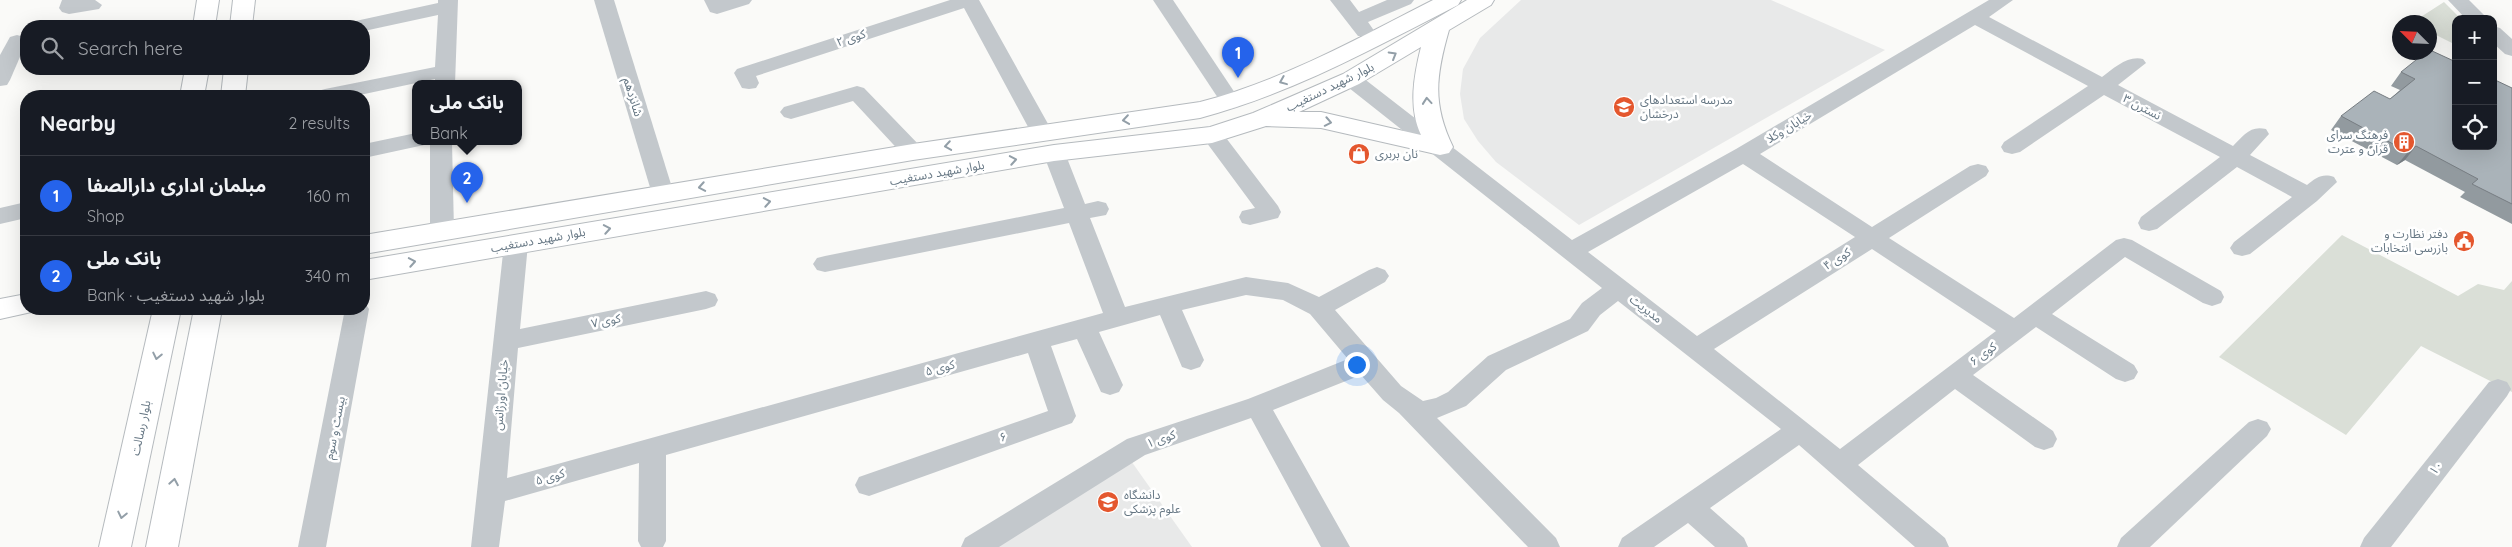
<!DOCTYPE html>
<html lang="en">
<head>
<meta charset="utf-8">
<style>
  :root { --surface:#171b24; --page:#242831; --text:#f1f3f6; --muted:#9ea1a6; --line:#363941; --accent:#2563eb }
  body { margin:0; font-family:Quicksand,"Noto Sans Arabic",sans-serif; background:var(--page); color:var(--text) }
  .controls { position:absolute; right:15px; top:15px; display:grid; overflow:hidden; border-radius:10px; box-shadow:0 5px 20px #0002 }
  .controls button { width:45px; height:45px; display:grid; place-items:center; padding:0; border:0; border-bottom:1px solid var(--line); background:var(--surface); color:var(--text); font:25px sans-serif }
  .compass { position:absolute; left:2392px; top:15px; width:45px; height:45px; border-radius:50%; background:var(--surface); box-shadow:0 5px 20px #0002; rotate:294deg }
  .you { position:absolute; left:1356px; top:364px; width:18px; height:18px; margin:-12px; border:4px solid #fff; border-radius:50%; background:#1a73e8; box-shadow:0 0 0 8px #1a73e833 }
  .badge { display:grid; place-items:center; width:32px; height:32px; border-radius:50%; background:var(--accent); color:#fff; font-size:16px; font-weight:700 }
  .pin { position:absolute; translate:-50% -41px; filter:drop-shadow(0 1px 2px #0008) }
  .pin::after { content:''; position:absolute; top:26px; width:18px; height:15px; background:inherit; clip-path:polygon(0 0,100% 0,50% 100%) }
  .popup { position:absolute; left:412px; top:80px; width:110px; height:65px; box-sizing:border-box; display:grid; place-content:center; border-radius:10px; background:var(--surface); filter:drop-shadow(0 1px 4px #0005); font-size:16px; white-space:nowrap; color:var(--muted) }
  .popup b { font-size:19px; color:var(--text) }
  .popup::after { content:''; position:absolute; left:50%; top:100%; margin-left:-10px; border:10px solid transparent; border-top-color:var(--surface) }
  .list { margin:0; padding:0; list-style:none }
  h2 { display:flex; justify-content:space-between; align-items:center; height:65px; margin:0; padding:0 20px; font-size:21px }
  h2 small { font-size:16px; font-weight:400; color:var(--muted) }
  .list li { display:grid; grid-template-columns:32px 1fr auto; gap:15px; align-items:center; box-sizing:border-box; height:80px; padding:0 20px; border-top:1px solid var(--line) }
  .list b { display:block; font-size:19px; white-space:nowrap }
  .list p { margin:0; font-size:16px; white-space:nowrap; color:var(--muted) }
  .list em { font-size:16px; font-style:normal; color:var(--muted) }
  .icon { flex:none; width:28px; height:28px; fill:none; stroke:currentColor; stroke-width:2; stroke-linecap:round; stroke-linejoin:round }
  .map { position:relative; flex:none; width:2512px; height:547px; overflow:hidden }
  .search { position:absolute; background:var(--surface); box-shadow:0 5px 20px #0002; left:20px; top:20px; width:350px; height:55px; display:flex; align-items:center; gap:12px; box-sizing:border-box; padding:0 18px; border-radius:20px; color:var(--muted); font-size:19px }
  .panel { position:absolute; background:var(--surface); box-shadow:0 5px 20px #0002; left:20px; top:90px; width:350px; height:225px; border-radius:20px }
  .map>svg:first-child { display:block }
  .built { fill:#e8e9e9 }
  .green { fill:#dadfd7 }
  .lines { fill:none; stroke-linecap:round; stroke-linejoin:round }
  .major-casing { stroke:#b5babe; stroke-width:2 }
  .minor { fill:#c3c8cc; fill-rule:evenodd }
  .major { fill:#fff; fill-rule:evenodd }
  .wall { fill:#929a9f }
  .shaded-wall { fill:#777d82 }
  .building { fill:#aab3b9; stroke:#777d82 }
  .oneway { stroke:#939fa8 }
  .labels { text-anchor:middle; stroke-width:5; stroke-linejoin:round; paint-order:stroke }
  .street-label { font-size:12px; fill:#657683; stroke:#fff }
  .poi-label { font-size:12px; fill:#657683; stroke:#fff; text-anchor:start }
</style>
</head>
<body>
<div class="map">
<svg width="2512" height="547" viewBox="0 0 2512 547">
  <rect width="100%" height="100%" fill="#fafaf8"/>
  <g class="built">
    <polygon points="1521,0 1771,0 1885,50 1579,225 1496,162 1478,141 1464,119 1460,94 1463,69 1480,38"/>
    <polygon points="1129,458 1192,547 983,547"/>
  </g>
  <g class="green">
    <polygon points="2444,2 2461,19 2456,19 2456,45 2430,32 2430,22 2413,22"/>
    <polygon points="2342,235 2458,296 2478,284 2504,290 2512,281 2512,392 2421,346 2346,435 2219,357"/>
  </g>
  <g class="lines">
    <g class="major-casing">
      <g id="major">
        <polygon points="197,0 219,0 215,26 193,26"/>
        <polygon points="233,0 255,0 252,26 230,26"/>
        <path d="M1433,0H1461L1458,5C1374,48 1291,94 1200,118L913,160L364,254V235L913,144L1200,102C1282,81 1358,38 1433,0Z"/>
        <path d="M1467,0H1494L1491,5L1449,30C1436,75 1432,104 1453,147L1449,153L1440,155L1321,128L1266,126L1212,143L1054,161L364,280V260L1054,145L1210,127L1253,113L1343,74ZM1421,47C1414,75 1408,108 1421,135L1321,112H1299L1359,84Z"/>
        <polygon points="185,69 209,69 204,96 180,96"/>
        <polygon points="224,69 248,69 245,96 221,96"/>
        <polygon points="26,294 26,309 37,309 36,311 0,319 0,299"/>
        <polygon points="153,309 181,309 131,547 99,547"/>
        <polygon points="194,309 222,309 178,547 146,547"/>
      </g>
    </g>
    <g class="minor">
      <polygon points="62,0 95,0 102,5 99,9 69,14 62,12 59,8"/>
      <polygon points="438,0 458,0 455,84 435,84 435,79 355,96 315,96 318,91 325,89 435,67 438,15 364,31 364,26 348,26 351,22 438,3"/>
      <polygon points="594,0 614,0 674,194 671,199 663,202 655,199 652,194"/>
      <polygon points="704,0 752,0 749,4 717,14 710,12"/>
      <polygon points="950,0 979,0 1052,131 1049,136 1041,138 1033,136 964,8 756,76 759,83 756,88 749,89 742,88 734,73 737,69"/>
      <polygon points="1153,0 1173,0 1241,102 1238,107 1231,109 1224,107"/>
      <polygon points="1330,0 1350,0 1359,12 1387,0 1414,0 1411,4 1368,22 1375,32 1372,36 1358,36"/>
      <path d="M1989,0H2013L1989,17L2102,77C2114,68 2128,55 2143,59L2146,63L2118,85L2233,146C2243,136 2250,125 2266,129L2269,134L2250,155L2307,185C2316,178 2322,173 2334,177L2337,182L2317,201L2250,254L2242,256L2234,254L2230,248L2234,242L2292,197L2237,167L2157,229L2149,231L2141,229L2138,223L2141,217L2220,157L2104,95L2020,152L2012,154L2004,152L2001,147L2004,142L2088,86L1975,25L1760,154L1872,227L1970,166L1978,164L1986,166L1989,171L1986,176L1889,238L2014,318L2116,240L2124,238L2132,240L2221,291L2224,297L2221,303L2212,306L2203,303L2125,257L2052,314L2134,365L2138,372L2134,379L2125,382L2116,379L2036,327L1973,375L2053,431L2057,439L2053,447L2044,450L2035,447L1955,389L1858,465L1945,538L1949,547H1915L1799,445L1710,508L1744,538L1748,547H1715L1688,523L1654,547H1618L1622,538L1781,429L1618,301L1600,315L1588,331L1506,370L1466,406L1437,418L1556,538L1560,547H1528L1399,413L1383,400L1361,375L1273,410L1350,547H1321L1251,418L1145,455L999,547H961L965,538L1127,439L1248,399L1348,359L1310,314L1283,300L1246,295L1182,310L1204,360L1200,367L1191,370L1182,367L1160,315L1099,332L1123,385L1119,392L1110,395L1101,392L1077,339L1051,346L1076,416L1072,423L869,496L859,493L855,485L859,477L1048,411L1028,353L666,455V541L663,547H641L638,541L639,463L505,501L499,547H471L504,244L508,238L516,236L524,238L528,244L520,329L706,291L715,294L718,300L715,306L706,309L518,348L507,478L1103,313L1069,223L825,272L817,270L813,264L817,258L825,256L1064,208L1043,153L1046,148L1054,146L1062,148L1065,153L1085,204L1098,201L1106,203L1109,209L1106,215L1090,218L1125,307L1246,277L1288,283L1319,297L1369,270L1377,267L1385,270L1389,276L1385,282L1335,310L1401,386L1423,401L1436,398L1448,392L1488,356L1570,319L1582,303L1602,288L1344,84L1341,79L1344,74L1351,73L1358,74L1572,240L1736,149ZM1743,164L1855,237L1697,336L1588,252ZM1872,249L1996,331L1840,449L1714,349Z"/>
      <polygon points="2448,0 2469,0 2488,19 2466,19"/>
      <polygon points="2493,26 2500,28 2512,39 2512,56 2505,54 2493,43"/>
      <polygon points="17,35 24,37 26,43 10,80 7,85 0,86 0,55 10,37"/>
      <polygon points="857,86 864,88 921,147 924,152 921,157 913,159 905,157 853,101 791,119 784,117 780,112 784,107"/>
      <polygon points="1212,128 1220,130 1278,206 1281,212 1278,218 1250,225 1242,223 1239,217 1242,211 1255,208 1201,135 1204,130"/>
      <polygon points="416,133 416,142 426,142 424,145 364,158 364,144"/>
      <polygon points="430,142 452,142 454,231 450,237 442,239 434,237 430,231"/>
      <polygon points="26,202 26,218 0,224 0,208"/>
      <polygon points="364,302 369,309 326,547 298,547 345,309 364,309"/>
      <polygon points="2498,379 2507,382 2511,389 2507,396 2391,547 2360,547 2364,538 2489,382"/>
      <polygon points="2258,419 2267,422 2271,429 2267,436 2150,547 2117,547 2121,538 2249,422"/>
    </g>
    <use href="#major" class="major"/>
  </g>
  <polygon class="wall" points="2401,72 2512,88 2512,224 2460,197 2465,192 2405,160 2397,165 2331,130 2341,116 2390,99 2400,90 2391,86"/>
  <polygon class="shaded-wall" points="2416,146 2405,160 2397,165 2408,152"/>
  <polygon class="building" points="2430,50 2456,62 2456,146 2493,146 2493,79 2512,88 2512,204 2472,184 2478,179 2416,146 2408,152 2341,116 2374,91 2390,99 2415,79 2401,72 2426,52 2430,52"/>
  <defs><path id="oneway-chevron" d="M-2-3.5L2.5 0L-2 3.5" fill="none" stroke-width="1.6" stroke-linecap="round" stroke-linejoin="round" transform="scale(1.25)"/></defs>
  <g class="oneway">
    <use href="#oneway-chevron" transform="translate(1393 55) rotate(-30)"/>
    <use href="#oneway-chevron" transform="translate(1283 81) rotate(158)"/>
    <use href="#oneway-chevron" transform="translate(1427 101) rotate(-95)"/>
    <use href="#oneway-chevron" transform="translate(1126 120) rotate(172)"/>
    <use href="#oneway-chevron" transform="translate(1328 122) rotate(11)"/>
    <use href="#oneway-chevron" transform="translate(948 146) rotate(171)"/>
    <use href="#oneway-chevron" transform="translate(1013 160) rotate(-10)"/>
    <use href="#oneway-chevron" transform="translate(702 187) rotate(170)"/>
    <use href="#oneway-chevron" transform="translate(767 202) rotate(-10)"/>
    <use href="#oneway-chevron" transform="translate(607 229) rotate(-10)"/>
    <use href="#oneway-chevron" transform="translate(412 262) rotate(-10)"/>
    <use href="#oneway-chevron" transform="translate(157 356) rotate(102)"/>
    <use href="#oneway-chevron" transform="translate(174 482) rotate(-80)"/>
    <use href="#oneway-chevron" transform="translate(122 515) rotate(102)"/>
  </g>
  <defs>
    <g id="school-disc" transform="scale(1.125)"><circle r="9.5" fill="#e4572e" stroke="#fff"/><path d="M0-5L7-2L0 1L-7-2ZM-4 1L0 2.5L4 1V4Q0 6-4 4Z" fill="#fff"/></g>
    <g id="building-disc" transform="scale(1.125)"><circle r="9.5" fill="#e4572e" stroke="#fff"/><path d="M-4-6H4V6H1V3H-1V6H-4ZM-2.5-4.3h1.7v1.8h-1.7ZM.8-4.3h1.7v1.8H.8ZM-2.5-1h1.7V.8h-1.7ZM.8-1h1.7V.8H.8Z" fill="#fff"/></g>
    <g id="shop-disc" transform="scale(1.125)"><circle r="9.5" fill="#e4572e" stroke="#fff"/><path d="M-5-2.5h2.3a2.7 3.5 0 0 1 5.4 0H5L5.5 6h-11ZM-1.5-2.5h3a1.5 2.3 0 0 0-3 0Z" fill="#fff"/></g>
    <g id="civic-disc" transform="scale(1.125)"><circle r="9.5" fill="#e4572e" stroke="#fff"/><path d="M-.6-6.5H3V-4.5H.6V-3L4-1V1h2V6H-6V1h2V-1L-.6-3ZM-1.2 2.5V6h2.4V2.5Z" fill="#fff"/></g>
    <g id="university-disc" transform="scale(1.125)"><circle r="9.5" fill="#e4572e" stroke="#fff"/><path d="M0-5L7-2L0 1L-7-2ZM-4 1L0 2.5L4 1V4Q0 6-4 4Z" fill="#fff"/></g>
  </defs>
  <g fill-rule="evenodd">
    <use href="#school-disc" x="1624" y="107"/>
    <use href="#building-disc" x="2404" y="142"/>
    <use href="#shop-disc" x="1359" y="154"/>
    <use href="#civic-disc" x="2464" y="241"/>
    <use href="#university-disc" x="1108" y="502"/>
  </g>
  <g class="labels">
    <g class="street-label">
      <text transform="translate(851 38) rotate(-18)" y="4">کوی ۲</text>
      <text transform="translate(1330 87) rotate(-26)" y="4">بلوار شهید دستغیب</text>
      <text transform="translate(633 97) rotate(73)" y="4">شانزدهم</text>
      <text transform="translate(2142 107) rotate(28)" y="4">نسترن ۳</text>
      <text transform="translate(1789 127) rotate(-31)" y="4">خیابان وکلا</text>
      <text transform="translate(937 173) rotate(-10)" y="4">بلوار شهید دستغیب</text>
      <text transform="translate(538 240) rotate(-10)" y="4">بلوار شهید دستغیب</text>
      <text transform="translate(1837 259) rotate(-32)" y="4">کوی ۴</text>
      <text transform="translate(1646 309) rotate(38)" y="4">مدیریت</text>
      <text transform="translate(606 321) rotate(-11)" y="4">کوی ۷</text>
      <text transform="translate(1983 354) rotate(-37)" y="4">کوی ۶</text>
      <text transform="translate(940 368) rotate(-15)" y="4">کوی ۵</text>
      <text transform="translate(501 395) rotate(-85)" y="4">خیابان اورژانس</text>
      <text transform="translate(141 428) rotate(-78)" y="4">بلوار رسالت</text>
      <text transform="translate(335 428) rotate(-79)" y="4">بیست و سوم</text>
      <text transform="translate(1003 437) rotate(-20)" y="4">۶</text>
      <text transform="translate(1161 439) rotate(-19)" y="4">کوی ۱</text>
      <text transform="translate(2436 468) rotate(-52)" y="4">۱۰</text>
      <text transform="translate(550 477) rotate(-16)" y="4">کوی ۵</text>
    </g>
    <g class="poi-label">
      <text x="1640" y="104">مدرسه استعدادهای<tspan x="1640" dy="14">درخشان</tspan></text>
      <text x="2388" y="139" text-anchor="end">فرهنگ سرای<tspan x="2388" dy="14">قرآن و عترت</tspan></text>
      <text x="1375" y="158">نان بربری</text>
      <text x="2448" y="238" text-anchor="end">دفتر نظارت و<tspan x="2448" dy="14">بازرسی انتخابات</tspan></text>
      <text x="1124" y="499">دانشگاه<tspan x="1124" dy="14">علوم پزشکی</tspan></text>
    </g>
  </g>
</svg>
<div class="controls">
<button>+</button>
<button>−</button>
<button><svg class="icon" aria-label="locate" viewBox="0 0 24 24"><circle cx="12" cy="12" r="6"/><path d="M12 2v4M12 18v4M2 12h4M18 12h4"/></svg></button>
</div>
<svg class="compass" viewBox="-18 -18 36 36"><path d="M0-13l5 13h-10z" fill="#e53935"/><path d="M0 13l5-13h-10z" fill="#9ea1a6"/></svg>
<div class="you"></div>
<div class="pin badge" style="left:1238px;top:78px">1</div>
<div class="pin badge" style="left:467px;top:203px">2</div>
<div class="popup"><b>بانک ملی</b>Bank</div>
<div class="search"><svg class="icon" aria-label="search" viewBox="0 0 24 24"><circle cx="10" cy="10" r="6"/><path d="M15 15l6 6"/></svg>Search here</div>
<section class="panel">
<h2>Nearby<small>2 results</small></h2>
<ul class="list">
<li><span class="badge">1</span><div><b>مبلمان اداری دارالصفا</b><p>Shop</p></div><em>160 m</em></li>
<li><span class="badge">2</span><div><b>بانک ملی</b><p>Bank · بلوار شهید دستغیب</p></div><em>340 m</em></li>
</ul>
</section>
</div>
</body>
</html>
